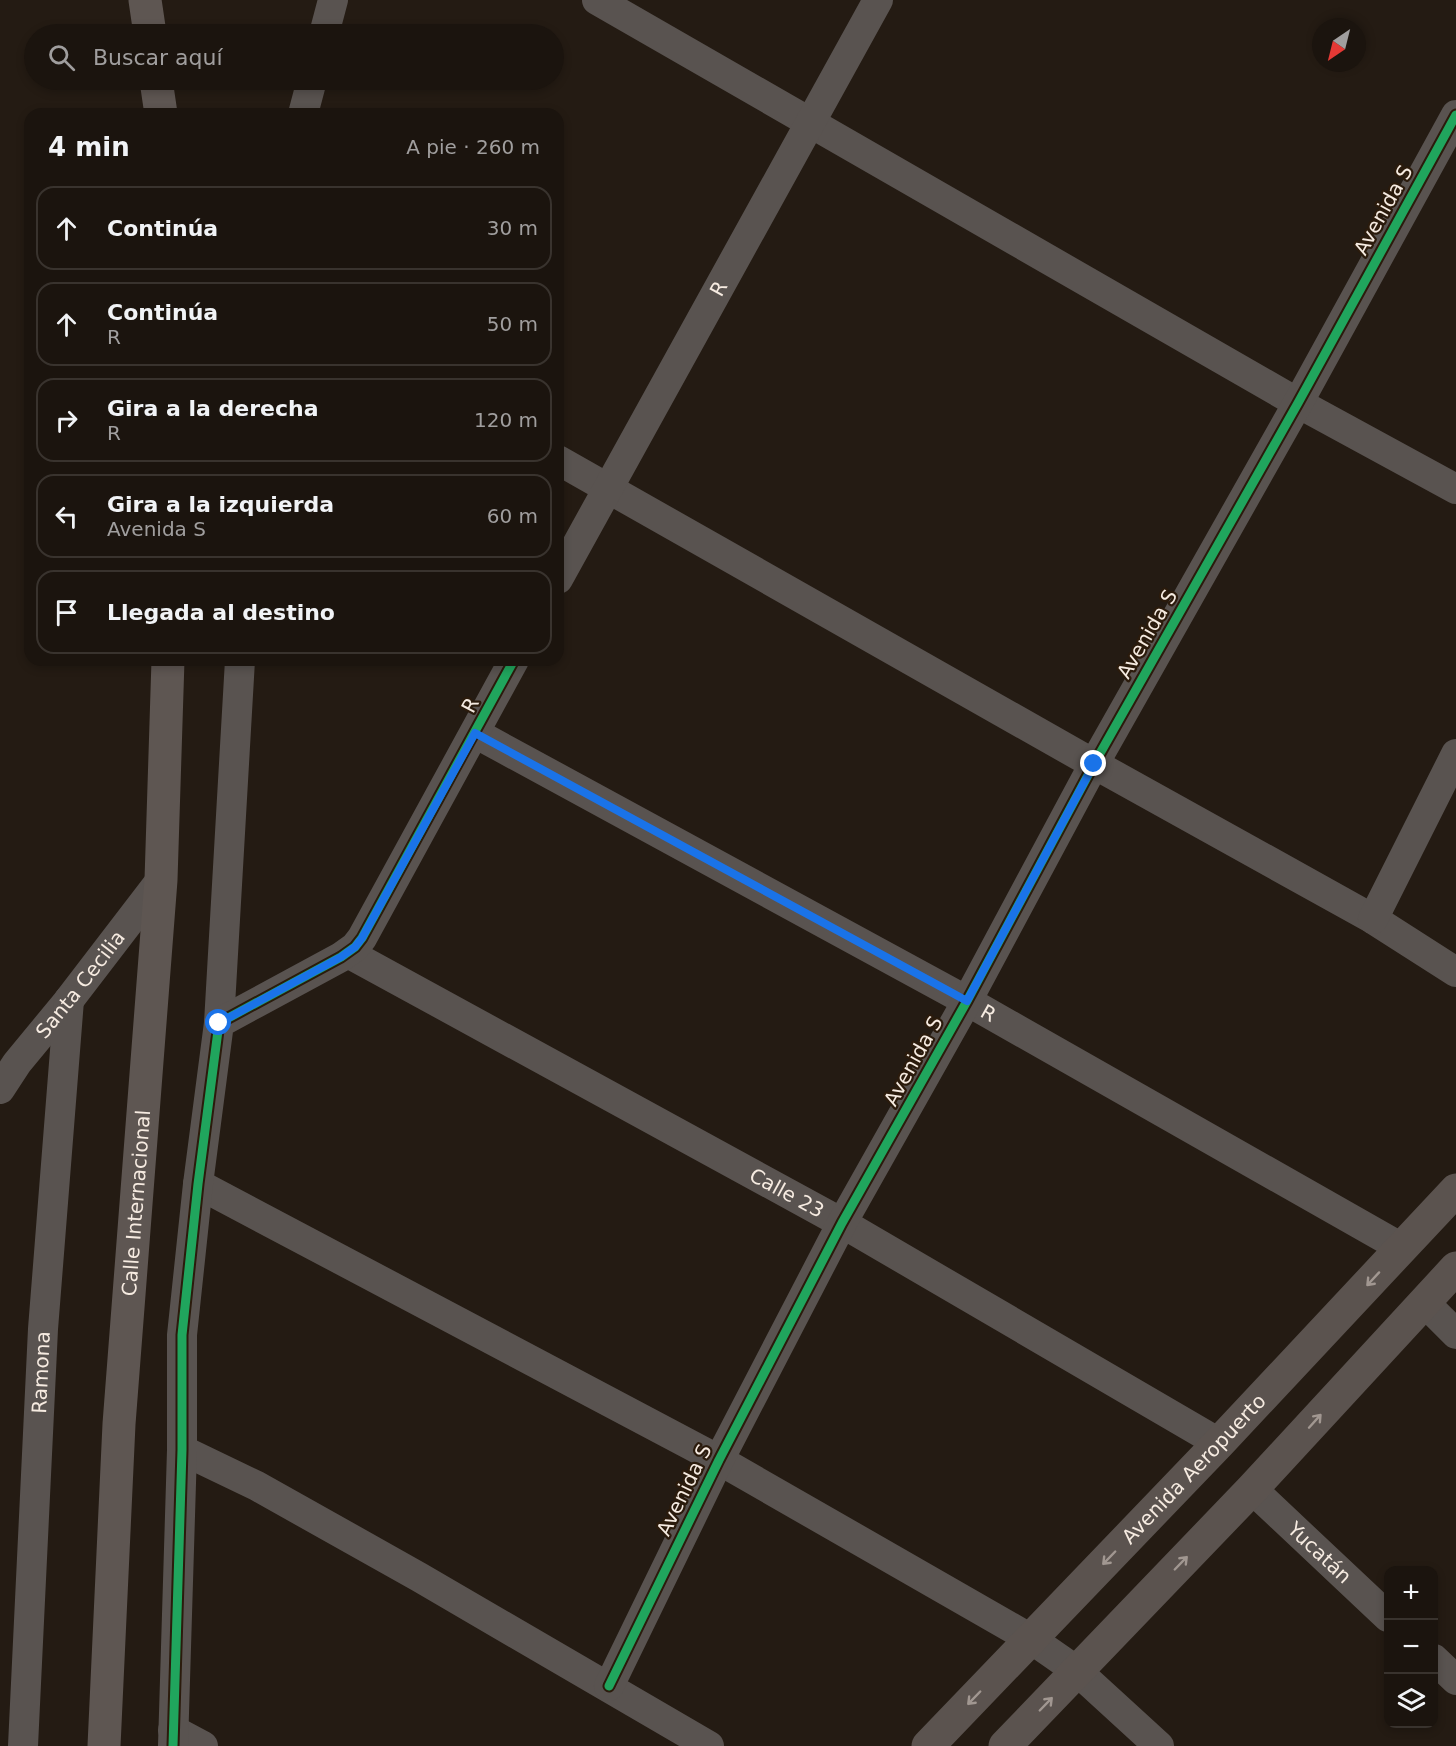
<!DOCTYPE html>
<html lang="es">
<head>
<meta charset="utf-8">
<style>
  :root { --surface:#1b140e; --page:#241d17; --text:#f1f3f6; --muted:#a09e9e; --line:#39332e }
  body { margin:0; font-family:"DejaVu Sans",sans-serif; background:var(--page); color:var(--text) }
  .controls { position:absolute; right:18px; bottom:18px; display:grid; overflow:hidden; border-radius:12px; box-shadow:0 3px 9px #0003 }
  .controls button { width:54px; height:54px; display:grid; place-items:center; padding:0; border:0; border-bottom:2px solid var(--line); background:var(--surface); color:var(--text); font:30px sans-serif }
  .compass { position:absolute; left:1312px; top:18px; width:54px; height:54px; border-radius:50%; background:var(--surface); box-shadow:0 3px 9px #0003; rotate:215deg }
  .stop { position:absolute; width:18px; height:18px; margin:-14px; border:4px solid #1a73e8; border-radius:50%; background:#fff }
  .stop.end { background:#1a73e8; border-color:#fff; box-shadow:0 2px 6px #0008 }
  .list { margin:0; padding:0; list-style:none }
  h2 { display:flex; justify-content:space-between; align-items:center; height:78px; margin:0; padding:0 24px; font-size:26px }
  h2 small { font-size:20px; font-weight:400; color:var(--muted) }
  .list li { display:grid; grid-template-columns:39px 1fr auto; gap:18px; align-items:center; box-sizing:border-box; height:84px; margin:0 12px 12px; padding:0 12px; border:2px solid var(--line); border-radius:18px }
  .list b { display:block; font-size:22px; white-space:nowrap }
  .list p { margin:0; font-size:20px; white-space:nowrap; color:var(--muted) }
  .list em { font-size:20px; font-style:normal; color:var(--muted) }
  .icon { flex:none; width:33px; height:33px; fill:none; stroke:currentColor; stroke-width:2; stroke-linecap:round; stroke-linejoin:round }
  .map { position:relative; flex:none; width:1456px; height:1746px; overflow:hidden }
  .search { position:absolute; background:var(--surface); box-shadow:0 3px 9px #0003; left:24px; top:24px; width:540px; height:66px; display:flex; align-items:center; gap:15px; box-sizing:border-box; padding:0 21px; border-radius:33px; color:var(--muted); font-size:22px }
  .panel { position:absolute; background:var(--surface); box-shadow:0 3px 9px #0003; left:24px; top:108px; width:540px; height:558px; border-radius:18px }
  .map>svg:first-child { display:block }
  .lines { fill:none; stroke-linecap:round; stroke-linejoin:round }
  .minor { stroke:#595350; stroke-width:30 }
  .primary { stroke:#5b534f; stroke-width:33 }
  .trunk { stroke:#5e5652; stroke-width:33 }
  .cycleway-casing { stroke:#2b1b0c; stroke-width:13 }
  .cycleway { stroke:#20a55d; stroke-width:9 }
  .oneway { stroke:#a19791 }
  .route { stroke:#1a73e8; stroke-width:8 }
  .labels { text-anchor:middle; stroke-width:4.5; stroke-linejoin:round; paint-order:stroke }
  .street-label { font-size:20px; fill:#f6ebe1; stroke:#2b1b0c }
</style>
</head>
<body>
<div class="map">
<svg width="1456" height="1746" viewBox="0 0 1456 1746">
  <rect width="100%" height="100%" fill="#241b13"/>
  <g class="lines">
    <g class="minor">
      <polyline points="597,0 1298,403 1456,489"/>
      <polyline points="324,34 333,0"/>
      <polyline points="303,114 312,80"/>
      <polyline points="558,460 1094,764 1373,919 1456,972"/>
      <path id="s1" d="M558,579L878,0"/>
      <path id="s2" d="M475,733L967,1001L1402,1248"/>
      <polyline points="1373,919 1456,754"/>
      <path id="s3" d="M348,953L842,1223L1219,1443"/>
      <polyline points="219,1023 240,660"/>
      <path id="s4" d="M0,1089L17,1063L69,1000L161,880"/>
      <polyline points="198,1184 719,1460 1031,1639 1077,1671 1159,1746"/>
      <polyline points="1424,1302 1456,1334"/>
      <polyline points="182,1450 257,1486 419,1577 709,1746"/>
      <path id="s5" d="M1252,1489L1388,1617"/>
      <polyline points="1434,1659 1456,1680"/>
      <polyline points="609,1686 719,1460 842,1223 967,1001 1094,764 1298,403 1456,115"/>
      <polyline points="173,1730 203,1746"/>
      <path id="s6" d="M23,1746L43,1329L69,1000"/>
      <polyline points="173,1746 182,1450 182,1335 198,1184 219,1023 341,957 355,947 362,938 514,660"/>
    </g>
    <g class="primary">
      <path id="s7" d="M928,1746L1219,1443L1456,1190"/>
      <polyline points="1005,1746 1252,1489 1456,1268"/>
    </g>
    <g class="trunk">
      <polyline points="145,0 150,34"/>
      <polyline points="156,80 161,114"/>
      <path id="s8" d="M104,1746L119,1424L161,880L168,660"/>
    </g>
    <g class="cycleway-casing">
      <g id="cycleway">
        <polyline points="609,1686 719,1460 842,1223 967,1001 1094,764 1298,403 1456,115"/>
        <polyline points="173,1746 182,1450 182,1335 198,1184 219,1023 341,957 355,947 362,938 514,660"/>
      </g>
    </g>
    <use href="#cycleway" class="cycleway"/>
  </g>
  <defs><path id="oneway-shaft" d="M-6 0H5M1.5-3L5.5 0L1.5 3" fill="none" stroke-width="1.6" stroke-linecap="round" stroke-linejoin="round" transform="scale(1.5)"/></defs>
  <g class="oneway">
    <use href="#oneway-shaft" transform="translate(1373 1279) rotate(133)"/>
    <use href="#oneway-shaft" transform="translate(1315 1421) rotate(-48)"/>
    <use href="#oneway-shaft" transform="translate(1109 1558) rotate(134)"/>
    <use href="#oneway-shaft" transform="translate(1181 1563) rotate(-46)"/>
    <use href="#oneway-shaft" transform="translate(974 1698) rotate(134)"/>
    <use href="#oneway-shaft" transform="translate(1046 1704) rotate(-46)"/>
  </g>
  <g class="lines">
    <polyline class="route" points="219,1023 341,957 355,947 362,938 475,733 967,1001 1094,764"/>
  </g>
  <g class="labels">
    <g class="street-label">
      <text transform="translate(1383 210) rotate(-61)" y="7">Avenida S</text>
      <text dy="7" stroke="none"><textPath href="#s1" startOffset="332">R</textPath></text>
      <text transform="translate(1147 634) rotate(-60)" y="7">Avenida S</text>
      <text transform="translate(470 705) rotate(-62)" y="7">R</text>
      <text dy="7" stroke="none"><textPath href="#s4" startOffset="132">Santa Cecilia</textPath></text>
      <text dy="7" stroke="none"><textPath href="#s2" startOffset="585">R</textPath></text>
      <text transform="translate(913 1061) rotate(-61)" y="7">Avenida S</text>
      <text dy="7" stroke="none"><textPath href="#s3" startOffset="500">Calle 23</textPath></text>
      <text dy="7" stroke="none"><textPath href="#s8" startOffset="544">Calle Internacional</textPath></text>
      <text dy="7" stroke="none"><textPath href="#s6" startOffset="374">Ramona</textPath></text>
      <text dy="7" stroke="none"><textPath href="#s7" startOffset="384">Avenida Aeropuerto</textPath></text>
      <text transform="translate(684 1490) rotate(-64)" y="7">Avenida S</text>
      <text dy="7" stroke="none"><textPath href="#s5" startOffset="93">Yucatán</textPath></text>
    </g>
  </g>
</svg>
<div class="controls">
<button>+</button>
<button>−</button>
<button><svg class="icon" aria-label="layers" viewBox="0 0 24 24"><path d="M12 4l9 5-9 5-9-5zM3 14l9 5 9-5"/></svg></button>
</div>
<svg class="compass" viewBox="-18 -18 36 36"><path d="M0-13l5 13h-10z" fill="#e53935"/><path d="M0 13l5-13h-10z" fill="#a09e9e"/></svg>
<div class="stop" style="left:219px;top:1023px"></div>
<div class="stop end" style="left:1094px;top:764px"></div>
<div class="search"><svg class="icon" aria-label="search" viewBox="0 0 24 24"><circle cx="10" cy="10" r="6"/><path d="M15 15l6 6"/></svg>Buscar aquí</div>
<section class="panel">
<h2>4 min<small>A pie · 260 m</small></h2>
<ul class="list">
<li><svg class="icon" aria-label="ahead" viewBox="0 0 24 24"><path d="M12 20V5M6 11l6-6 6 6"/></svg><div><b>Continúa</b></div><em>30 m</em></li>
<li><svg class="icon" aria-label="ahead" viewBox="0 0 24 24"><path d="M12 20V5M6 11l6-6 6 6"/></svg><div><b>Continúa</b><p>R</p></div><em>50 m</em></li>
<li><svg class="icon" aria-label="right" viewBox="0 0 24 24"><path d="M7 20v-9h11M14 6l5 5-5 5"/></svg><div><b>Gira a la derecha</b><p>R</p></div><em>120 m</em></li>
<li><svg class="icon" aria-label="left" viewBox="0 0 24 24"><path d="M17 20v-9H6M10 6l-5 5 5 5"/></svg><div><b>Gira a la izquierda</b><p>Avenida S</p></div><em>60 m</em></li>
<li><svg class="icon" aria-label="arrive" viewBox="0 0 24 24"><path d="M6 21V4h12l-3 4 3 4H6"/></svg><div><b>Llegada al destino</b></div></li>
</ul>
</section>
</div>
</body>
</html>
